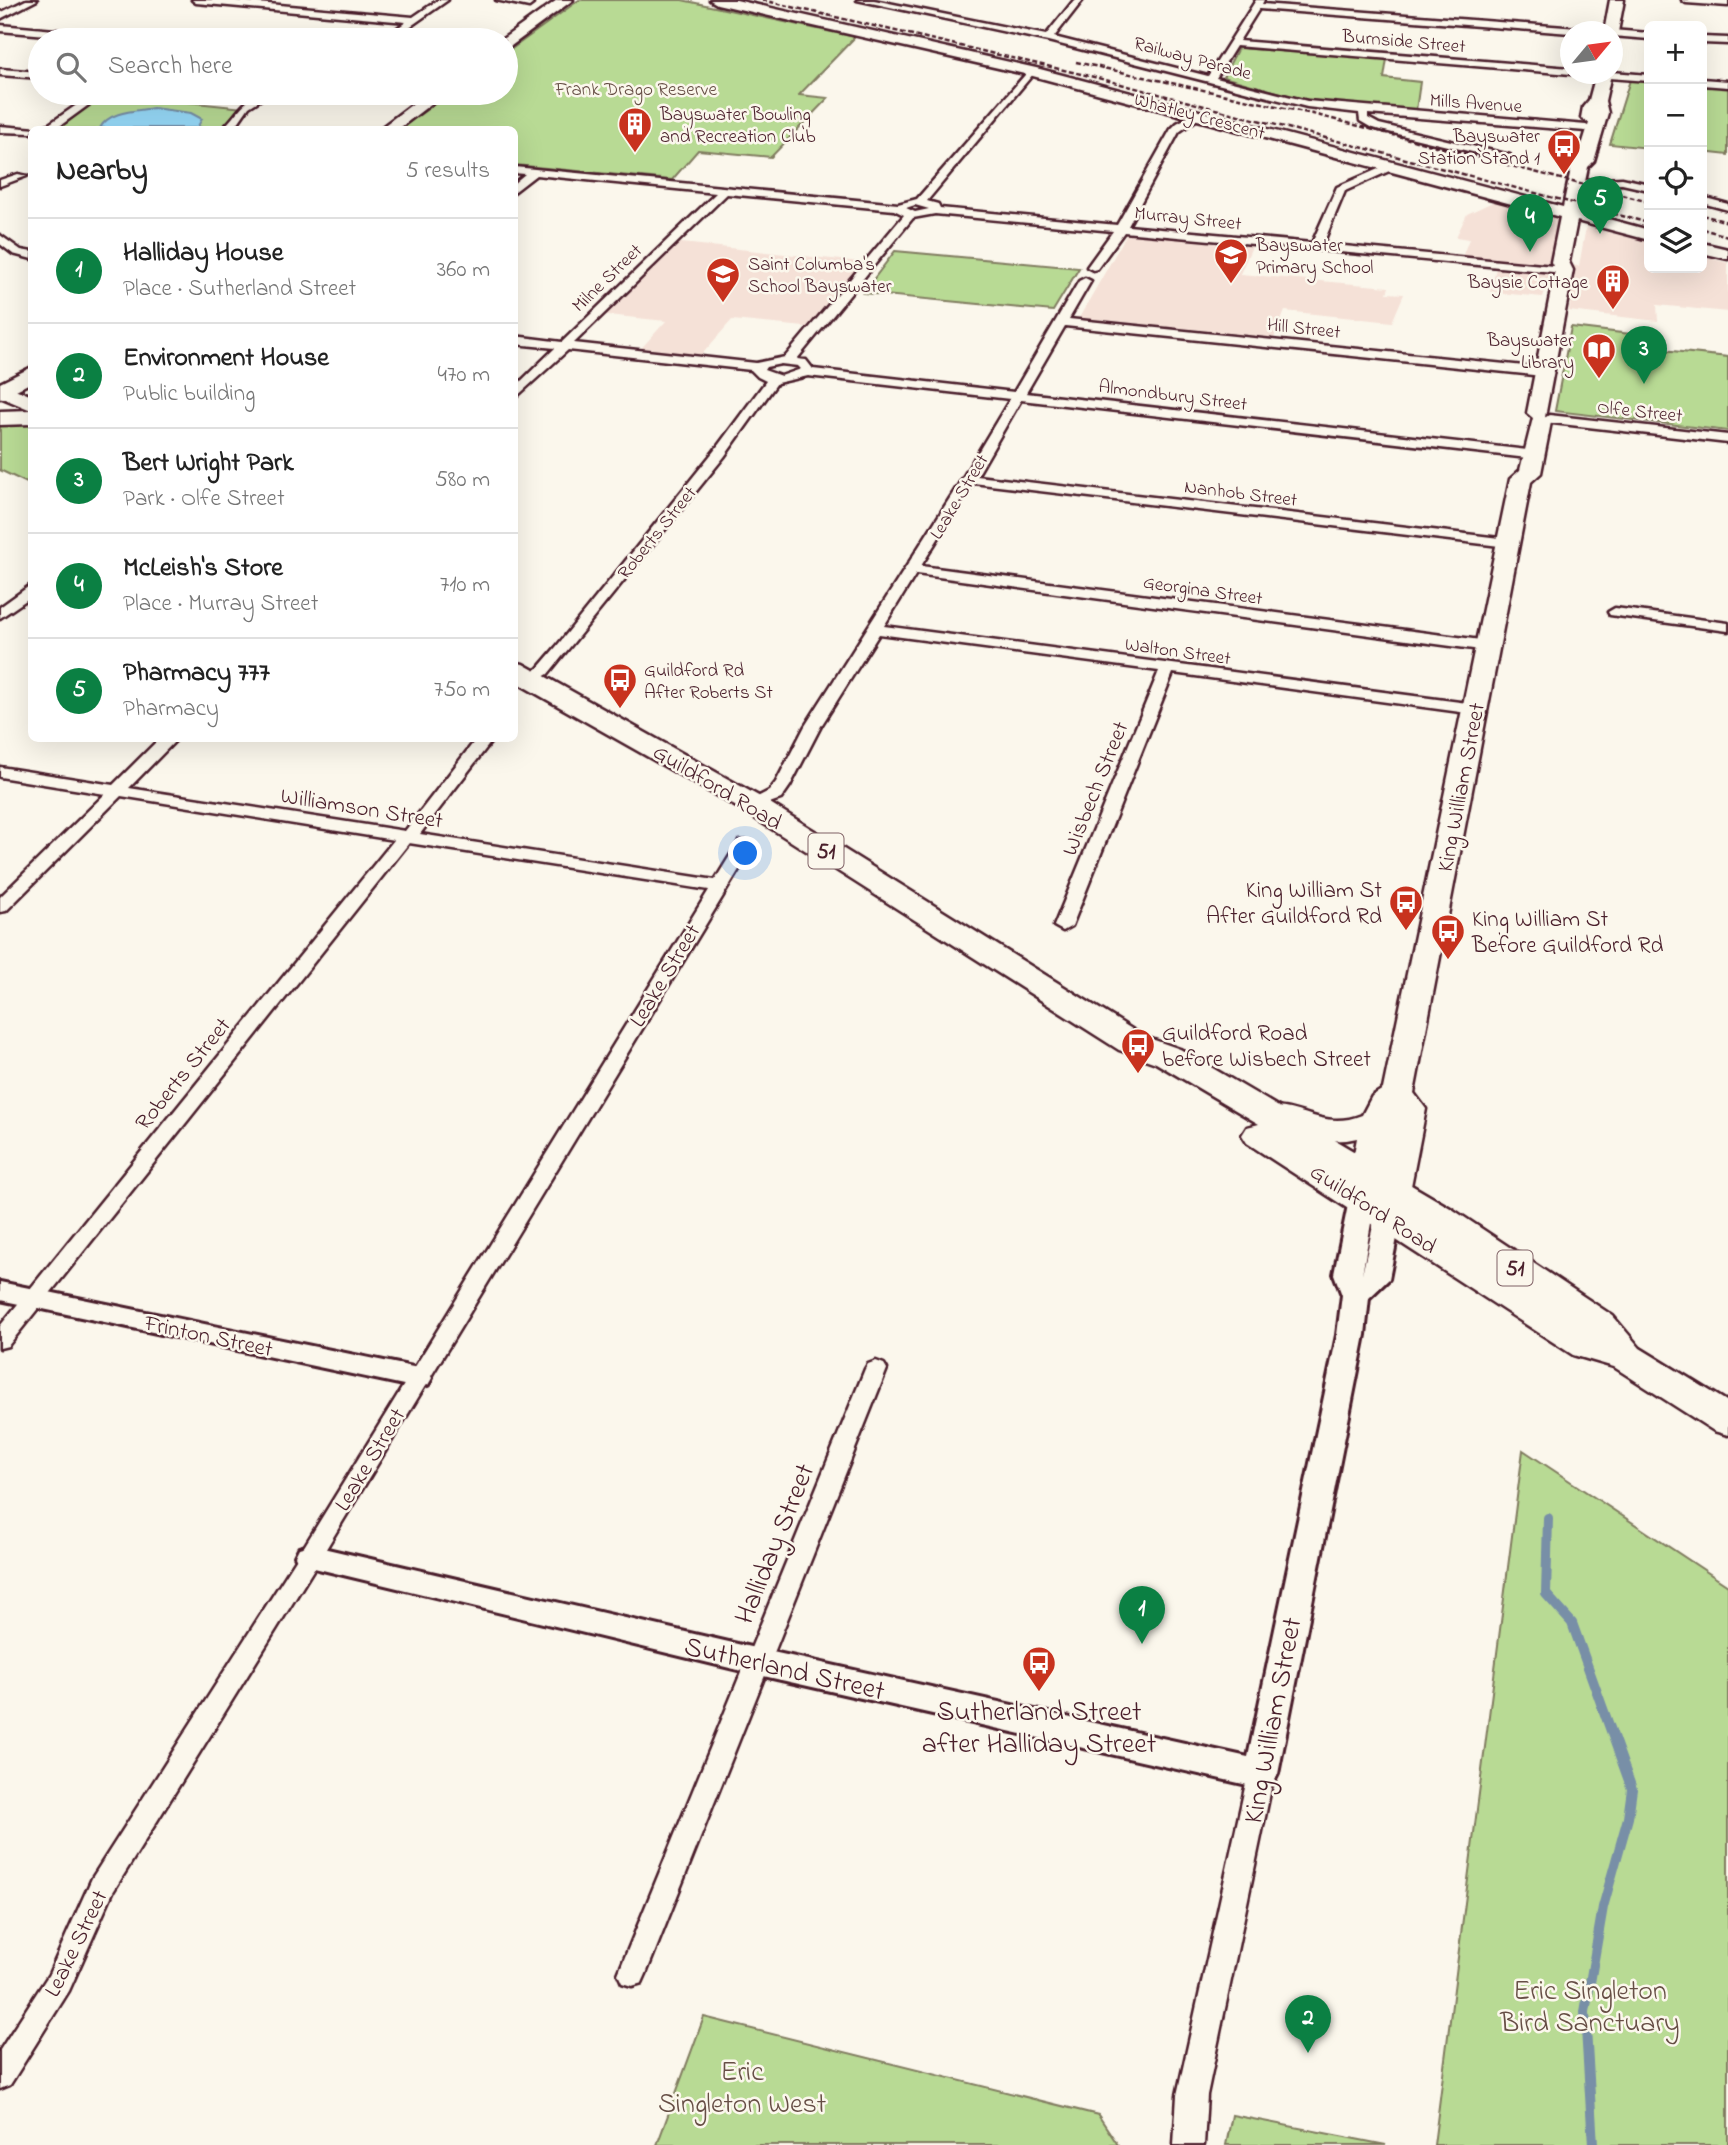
<!DOCTYPE html>
<html lang="en">
<head>
<meta charset="utf-8">
<style>
  :root { --surface:#fff; --page:#f2f2f2; --text:#222; --muted:#767676; --line:#e0e0e0; --accent:#0b8043 }
  body { margin:0; font-family:"Indie Flower",sans-serif; background:var(--page); color:var(--text) }
  .controls { position:absolute; right:21px; top:21px; display:grid; overflow:hidden; border-radius:10px; box-shadow:0 7px 28px #0002 }
  .controls button { width:63px; height:63px; display:grid; place-items:center; padding:0; border:0; border-bottom:2px solid var(--line); background:var(--surface); color:var(--text); font:35px sans-serif }
  .compass { position:absolute; left:1560px; top:21px; width:63px; height:63px; border-radius:50%; background:var(--surface); box-shadow:0 7px 28px #0002; rotate:61deg }
  .you { position:absolute; left:746px; top:854px; width:24px; height:24px; margin:-18px; border:5px solid #fff; border-radius:50%; background:#1a73e8; box-shadow:0 0 0 10px #1a73e833 }
  .badge { display:grid; place-items:center; width:46px; height:46px; border-radius:50%; background:var(--accent); color:#fff; font-size:23px; font-weight:700 }
  .pin { position:absolute; translate:-50% -58px; filter:drop-shadow(0 2px 4px #0008) }
  .pin::after { content:''; position:absolute; top:37px; width:24px; height:21px; background:inherit; clip-path:polygon(0 0,100% 0,50% 100%) }
  .list { margin:0; padding:0; list-style:none }
  h2 { display:flex; justify-content:space-between; align-items:center; height:91px; margin:0; padding:0 28px; font-size:30px }
  h2 small { font-size:23px; font-weight:400; color:var(--muted) }
  .list li { display:grid; grid-template-columns:46px 1fr auto; gap:21px; align-items:center; box-sizing:border-box; height:105px; padding:0 28px; border-top:2px solid var(--line) }
  .list b { display:block; font-size:26px; white-space:nowrap }
  .list p { margin:0; font-size:23px; white-space:nowrap; color:var(--muted) }
  .list em { font-size:23px; font-style:normal; color:var(--muted) }
  .icon { flex:none; width:38px; height:38px; fill:none; stroke:currentColor; stroke-width:2; stroke-linecap:round; stroke-linejoin:round }
  .map { position:relative; flex:none; width:1728px; height:2145px; overflow:hidden }
  .search { position:absolute; background:var(--surface); box-shadow:0 7px 28px #0002; left:28px; top:28px; width:490px; height:77px; display:flex; align-items:center; gap:18px; box-sizing:border-box; padding:0 24px; border-radius:38px; color:var(--muted); font-size:26px }
  .panel { position:absolute; background:var(--surface); box-shadow:0 7px 28px #0002; left:28px; top:126px; width:490px; height:616px; border-radius:10px }
  .map>svg:first-child { display:block }
  .built { fill:#f5e1d7 }
  .green { fill:#b8da94; stroke:#817c60; stroke-width:2 }
  .water { fill:#97daf9; stroke:#788fa7; stroke-width:2 }
  .lines { fill:none; stroke-linecap:round; stroke-linejoin:round }
  .stream { stroke:#788fa7; stroke-width:10 }
  .minor-casing { stroke:#4a1f2b; stroke-width:5 }
  .tertiary-casing { stroke:#4a1f2b; stroke-width:6 }
  .primary-casing { stroke:#4a1f2b; stroke-width:5 }
  .trunk-casing { stroke:#4a1f2b; stroke-width:5 }
  .minor { fill:#fbf7ec; fill-rule:evenodd }
  .tertiary { fill:#fbf7ec; fill-rule:evenodd }
  .primary { fill:#fbf7ec; fill-rule:evenodd }
  .trunk { fill:#fbf7ec; fill-rule:evenodd }
  .rail { stroke:#4a1f2b; stroke-width:2.5; stroke-dasharray:5 2.5; stroke-linecap:butt }
  .labels { text-anchor:middle; stroke-width:5; stroke-linejoin:round; paint-order:stroke }
  .far-street-label { font-size:19px; fill:#4a1f2b; stroke:#fbf7ec }
  .far-park-label { font-size:19px; fill:#664e45; stroke:#fbf7ec }
  .far-poi-label { font-size:19px; fill:#4a1f2b; stroke:#fbf7ec; text-anchor:start }
  .shield { fill:#fbf7ec; stroke:#7f6065; stroke-width:2 }
  .shield-label { font-size:21px; font-weight:bold; fill:#4a1f2b }
  .street-label { font-size:23px; fill:#4a1f2b; stroke:#fbf7ec }
  .poi-label { font-size:23px; fill:#4a1f2b; stroke:#fbf7ec; text-anchor:start }
  .near-street-label { font-size:28px; fill:#4a1f2b; stroke:#fbf7ec }
  .near-poi-label { font-size:28px; fill:#4a1f2b; stroke:#fbf7ec }
  .near-park-label { font-size:28px; fill:#664e45; stroke:#fbf7ec }
</style>
</head>
<body>
<div class="map">
<svg width="1728" height="2145" viewBox="0 0 1728 2145">
  <rect width="100%" height="100%" fill="#fbf7ec"/>
  <filter id="ink" filterUnits="userSpaceOnUse"><feTurbulence type="fractalNoise" baseFrequency=".0143" numOctaves="2"/><feDisplacementMap in="SourceGraphic" scale="14" xChannelSelector="R" yChannelSelector="G"/><feConvolveMatrix kernelMatrix="1 2 1 2 8 2 1 2 1" color-interpolation-filters="sRGB"/></filter>
  <g filter="url(#ink)">
    <g class="built">
      <polygon points="1495,201 1562,218 1552,264 1579,266 1586,227 1649,242 1649,268 1702,268 1702,256 1728,263 1728,312 1657,305 1658,321 1569,311 1572,290 1546,288 1543,297 1490,292 1498,261 1462,257 1469,239 1456,237 1467,214"/>
      <polygon points="1128,232 1253,244 1240,274 1389,287 1387,293 1404,294 1392,322 1285,311 1274,338 1079,318"/>
      <polygon points="672,242 870,263 815,328 732,320 697,360 636,354 666,321 598,314"/>
    </g>
    <g class="green">
      <polygon points="579,0 682,0 855,37 799,95 828,98 771,157 698,150 672,180 515,165 514,130 400,129 450,93 506,93 506,53"/>
      <polygon points="1238,48 1387,59 1384,78 1420,82 1416,111 1338,104 1299,98 1223,77"/>
      <polygon points="1630,80 1649,81 1649,148 1610,144"/>
      <polygon points="1702,85 1728,87 1728,155 1702,152"/>
      <polygon points="100,93 244,108 226,129 52,130"/>
      <polygon points="895,251 1079,268 1053,311 863,293"/>
      <polygon points="1571,327 1664,338 1663,350 1728,357 1728,431 1555,411"/>
      <polygon points="31,423 31,485 0,470 0,425"/>
      <polygon points="1523,1450 1728,1586 1728,2145 1434,2145"/>
      <polygon points="704,2017 1098,2115 1118,2145 657,2145"/>
      <polygon points="1232,2115 1386,2145 1226,2145"/>
    </g>
    <path class="water" d="M153,108L191,113L202,119L198,126L202,128H100C109,111 136,111 153,108Z"/>
    <g class="lines">
      <polyline class="stream" points="1548,1518 1546,1594 1572,1623 1632,1789 1628,1818 1603,1907 1585,2012 1593,2145"/>
      <g class="minor-casing">
        <g id="minor">
          <polygon points="26,0 37,0 0,19 0,13"/>
          <polygon points="192,0 224,0 413,17 438,0 448,0 391,40 380,40 406,22 196,3"/>
          <polygon points="496,0 519,0 533,4 529,7"/>
          <polygon points="857,0 874,0 1046,35 1074,0 1083,0 1054,37 1208,76 1256,0 1264,0 1262,4 1591,29 1595,32 1570,33 1259,9 1239,41 1570,68 1571,74 1236,46 1216,78 1307,101 1586,125 1591,128 1586,131 1368,114 1368,118 1379,124 1510,155 1511,157 1506,160 1372,128 1360,121 1359,113 1307,107 1048,41"/>
          <polygon points="1682,0 1728,0 1728,6 1686,3"/>
          <polygon points="0,25 132,37 137,40 105,40 0,31"/>
          <polygon points="1612,30 1649,33 1649,39 1612,36 1612,32 1609,32"/>
          <polygon points="1702,37 1728,38 1728,44 1702,43"/>
          <path d="M1031,68L1036,71L1034,73L927,201L938,204L940,208L1117,225L1171,129L1177,123L1198,112L1203,115L1179,132L1128,226L1312,243L1337,187L1392,163L1396,164V168L1345,191L1323,244L1564,267L1570,270L1564,273L1124,232L1097,269L1093,270L1087,267L1113,231L935,214L913,218L797,359L806,360L813,369L1014,392L1079,281L1085,278L1091,281L1069,319L1543,368L1549,372L1543,376L1065,326L1026,393L1536,451L1543,455L1536,459L1021,400L977,476L1508,539L1515,543L1508,547L973,483L921,566L1488,641L1496,646L1488,651L916,574L884,626L1475,704L1483,709L1475,714L1173,673L1072,926L1063,931L1054,926L1159,671L879,634L821,726L790,786L781,799L752,809L744,804L769,791L776,782L805,726L962,479L1010,399L808,376L777,383L724,457L548,674L531,684L523,679L538,668L556,647L714,451L766,381L758,377L751,370L568,350L514,399V388L555,348L514,344V336L562,342L716,193L536,175L514,192V183L525,174L514,173V167L898,204L917,199ZM727,194L894,210L904,215L785,357L756,363L574,343ZM915,205L929,209L915,212L906,208ZM781,364L798,366L801,369L781,376L764,370L766,367Z"/>
          <polygon points="0,69 40,72 40,78 0,75"/>
          <polygon points="1612,72 1649,75 1649,81 1595,77 1590,74"/>
          <polygon points="1702,79 1728,81 1728,87 1702,85"/>
          <polygon points="94,93 105,93 57,128 32,130 32,133 0,132 0,126 36,129 49,124"/>
          <path d="M259,93H271L249,107L233,130H221C237,115 239,105 259,93Z"/>
          <polygon points="18,174 27,176 0,186 0,180"/>
          <polygon points="1622,178 1649,184 1649,190 1622,184 1587,186 1582,183 1587,180"/>
          <polygon points="1702,197 1728,204 1728,210 1702,203"/>
          <polygon points="0,235 21,250 32,252 32,259 13,254 0,244"/>
          <polygon points="1549,415 1728,435 1728,443 1544,422 1543,419"/>
          <polygon points="32,584 32,596 0,618 0,607"/>
          <polygon points="1615,608 1728,623 1728,631 1610,615 1608,612"/>
          <polygon points="160,738 178,738 129,788 405,831 477,738 494,738 420,834 715,880 739,841 751,841 754,845 318,1562 113,1892 69,1991 10,2085 0,2089 0,2050 49,1974 92,1878 302,1550 709,890 409,843 8,1346 0,1348 0,1326 394,840 121,796 6,911 0,912 0,897 105,794 0,777 0,767 113,785"/>
          <polygon points="876,1361 884,1364 887,1369 646,1974 642,1983 632,1986 622,1983 618,1974 865,1369 868,1364"/>
          <polygon points="1261,1763 1270,1766 1274,1774 1207,2095 1204,2145 1174,2145 1177,2095 1248,1774 1252,1766"/>
        </g>
      </g>
      <g class="tertiary-casing">
        <g id="tertiary">
          <polygon points="1362,1192 1371,1194 1375,1200 1362,1275 1375,1217 1379,1211 1388,1208 1397,1211 1401,1217 1389,1279 1369,1298 1365,1335 1278,1774 1273,1784 1261,1788 759,1675 310,1567 299,1564 295,1556 299,1548 310,1545 759,1649 1248,1757 1337,1335 1342,1295 1334,1274 1349,1200 1353,1194"/>
          <polygon points="0,1282 418,1368 428,1371 432,1378 428,1385 418,1388 0,1300"/>
        </g>
      </g>
      <g class="primary-casing">
        <g id="primary">
          <polygon points="557,0 573,0 511,46 506,47 506,40 501,40"/>
          <path d="M710,0H736L1036,68L1563,207L1572,164L1578,158L1589,123L1581,118L1583,107L1589,100L1596,74H1611L1605,101L1608,113L1594,161L1588,167L1579,211L1649,230V240L1577,221L1569,262L1573,270L1545,417L1551,422L1541,473L1531,482L1414,1093L1426,1109L1405,1217L1400,1225L1388,1228L1376,1225L1371,1217L1373,1208L1362,1211L1350,1208L1345,1200L1357,1138C1325,1146 1293,1133 1263,1123L1258,1116L1263,1109C1297,1100 1320,1132 1362,1115L1372,1096L1383,1089L1510,479L1520,470L1533,418L1527,413L1555,270L1551,262L1560,217L1029,75L717,4Z"/>
          <polygon points="1610,0 1624,0 1618,32 1612,36 1612,32 1604,32"/>
          <polygon points="427,93 445,93 397,130 378,130"/>
          <polygon points="1702,243 1728,249 1728,259 1702,253"/>
          <polygon points="32,367 32,382 0,398 0,383"/>
        </g>
      </g>
      <g class="trunk-casing">
        <g id="trunk">
          <polygon points="0,383 32,396 32,424 0,425 0,411 31,410 0,397"/>
          <polygon points="514,662 523,664 762,798 1143,1036 1180,1049 1452,1209 1613,1316 1640,1348 1728,1402 1728,1435 1714,1431 1614,1367 1573,1355 1247,1143 1242,1135 1247,1127 1259,1124 1156,1063 1119,1050 742,810 514,681"/>
        </g>
      </g>
      <use href="#minor" class="minor"/>
      <use href="#tertiary" class="tertiary"/>
      <use href="#primary" class="primary"/>
      <use href="#trunk" class="trunk"/>
      <g class="rail">
        <polyline points="762,0 1094,77 1649,223"/>
        <polyline points="1076,62 1317,115 1649,202"/>
        <polyline points="1702,215 1728,222"/>
        <polyline points="1702,229 1728,236"/>
      </g>
    </g>
  </g>
  <defs>
    <g id="building-pin" transform="scale(1.75)"><path d="M0 17L-7.5 6A9.5 9.5 0 1 1 7.5 6Z" fill="#c8321e" stroke="#fbf7ec"/><path d="M-4-6H4V6H1V3H-1V6H-4ZM-2.5-4.3h1.7v1.8h-1.7ZM.8-4.3h1.7v1.8H.8ZM-2.5-1h1.7V.8h-1.7ZM.8-1h1.7V.8H.8Z" fill="#fff"/></g>
    <g id="bus-pin" transform="scale(1.75)"><path d="M0 17L-7.5 6A9.5 9.5 0 1 1 7.5 6Z" fill="#c8321e" stroke="#fbf7ec"/><path d="M-5-6H5V4H4V6H2V4H-2V6H-4V4H-5ZM-3.5-4V0h7V-4ZM-3.5 1.2v1.5H-2V1.2ZM2 1.2v1.5H3.5V1.2Z" fill="#fff"/></g>
    <g id="school-pin" transform="scale(1.75)"><path d="M0 17L-7.5 6A9.5 9.5 0 1 1 7.5 6Z" fill="#c8321e" stroke="#fbf7ec"/><path d="M0-5L7-2L0 1L-7-2ZM-4 1L0 2.5L4 1V4Q0 6-4 4Z" fill="#fff"/></g>
    <g id="library-pin" transform="scale(1.75)"><path d="M0 17L-7.5 6A9.5 9.5 0 1 1 7.5 6Z" fill="#c8321e" stroke="#fbf7ec"/><path d="M-6-4Q-3-5.5-.7-3.5V5Q-3 3-6 4ZM6-4Q3-5.5 .7-3.5V5Q3 3 6 4Z" fill="#fff"/></g>
  </defs>
  <g fill-rule="evenodd">
    <use href="#building-pin" x="635" y="124"/>
    <use href="#bus-pin" x="1564" y="146"/>
    <use href="#school-pin" x="1231" y="255"/>
    <use href="#school-pin" x="723" y="274"/>
    <use href="#building-pin" x="1613" y="281"/>
    <use href="#library-pin" x="1599" y="350"/>
    <use href="#bus-pin" x="620" y="680"/>
    <use href="#bus-pin" x="1406" y="902"/>
    <use href="#bus-pin" x="1448" y="931"/>
    <use href="#bus-pin" x="1138" y="1045"/>
    <use href="#bus-pin" x="1039" y="1663"/>
  </g>
  <g class="labels">
    <g class="far-street-label">
      <text transform="translate(1404 40) rotate(5)" y="7">Burnside Street</text>
      <text transform="translate(1193 57) rotate(15)" y="7">Railway Parade</text>
      <text transform="translate(1476 102) rotate(4)" y="7">Mills Avenue</text>
      <text transform="translate(1200 115) rotate(15)" y="7">Whatley Crescent</text>
      <text transform="translate(1188 217) rotate(6)" y="7">Murray Street</text>
      <text transform="translate(606 277) rotate(-44)" y="7">Milne Street</text>
      <text transform="translate(1304 327) rotate(6)" y="7">Hill Street</text>
      <text transform="translate(1173 394) rotate(7)" y="7">Almondbury Street</text>
      <text transform="translate(1640 410) rotate(6)" y="7">Olfe Street</text>
      <text transform="translate(1241 492) rotate(7)" y="7">Nanhob Street</text>
      <text transform="translate(958 496) rotate(-59)" y="7">Leake Street</text>
      <text transform="translate(656 532) rotate(-51)" y="7">Roberts Street</text>
      <text transform="translate(1203 589) rotate(8)" y="7">Georgina Street</text>
      <text transform="translate(1178 650) rotate(8)" y="7">Walton Street</text>
    </g>
    <g class="far-park-label">
      <text x="636" y="95">Frank Drago Reserve</text>
    </g>
    <g class="far-poi-label">
      <text x="660" y="120">Bayswater Bowling<tspan x="660" dy="22">and Recreation Club</tspan></text>
      <text x="1540" y="142" text-anchor="end">Bayswater<tspan x="1540" dy="22">Station Stand 1</tspan></text>
      <text x="1256" y="251">Bayswater<tspan x="1256" dy="22">Primary School</tspan></text>
      <text x="748" y="270">Saint Columba's<tspan x="748" dy="22">School Bayswater</tspan></text>
      <text x="1588" y="288" text-anchor="end">Baysie Cottage</text>
      <text x="1574" y="346" text-anchor="end">Bayswater<tspan x="1574" dy="22">Library</tspan></text>
      <text x="644" y="676">Guildford Rd<tspan x="644" dy="22">After Roberts St</tspan></text>
    </g>
    <g class="shield">
      <rect x="808.5" y="833.5" width="35" height="35" rx="5"/>
      <rect x="1497.5" y="1250.5" width="35" height="35" rx="5"/>
    </g>
    <g class="shield-label">
      <text x="826" y="858">51</text>
      <text x="1515" y="1275">51</text>
    </g>
    <g class="street-label">
      <text transform="translate(718 786) rotate(31)" y="8">Guildford Road</text>
      <text transform="translate(1460 787) rotate(-79)" y="8">King William Street</text>
      <text transform="translate(1094 788) rotate(-68)" y="8">Wisbech Street</text>
      <text transform="translate(362 807) rotate(9)" y="8">Williamson Street</text>
      <text transform="translate(664 975) rotate(-59)" y="8">Leake Street</text>
      <text transform="translate(182 1073) rotate(-51)" y="8">Roberts Street</text>
      <text transform="translate(1374 1208) rotate(33)" y="8">Guildford Road</text>
      <text transform="translate(209 1335) rotate(12)" y="8">Frinton Street</text>
      <text transform="translate(369 1459) rotate(-59)" y="8">Leake Street</text>
      <text transform="translate(75 1943) rotate(-64)" y="8">Leake Street</text>
    </g>
    <g class="poi-label">
      <text x="1382" y="897" text-anchor="end">King William St<tspan x="1382" dy="26">After Guildford Rd</tspan></text>
      <text x="1472" y="926">King William St<tspan x="1472" dy="26">Before Guildford Rd</tspan></text>
      <text x="1162" y="1040">Guildford Road<tspan x="1162" dy="26">before Wisbech Street</tspan></text>
    </g>
    <g class="near-street-label">
      <text transform="translate(773 1543) rotate(-68)" y="10">Halliday Street</text>
      <text transform="translate(785 1667) rotate(13)" y="10">Sutherland Street</text>
      <text transform="translate(1271 1720) rotate(-79)" y="10">King William Street</text>
    </g>
    <g class="near-poi-label">
      <text x="1039" y="1720">Sutherland Street<tspan x="1039" dy="32">after Halliday Street</tspan></text>
    </g>
    <g class="near-park-label">
      <text x="1590" y="1999">Eric Singleton<tspan x="1590" dy="32">Bird Sanctuary</tspan></text>
      <text x="742" y="2080">Eric<tspan x="742" dy="32">Singleton West</tspan></text>
    </g>
  </g>
</svg>
<div class="controls">
<button>+</button>
<button>−</button>
<button><svg class="icon" aria-label="locate" viewBox="0 0 24 24"><circle cx="12" cy="12" r="6"/><path d="M12 2v4M12 18v4M2 12h4M18 12h4"/></svg></button>
<button><svg class="icon" aria-label="layers" viewBox="0 0 24 24"><path d="M12 4l9 5-9 5-9-5zM3 14l9 5 9-5"/></svg></button>
</div>
<svg class="compass" viewBox="-18 -18 36 36"><path d="M0-13l5 13h-10z" fill="#e53935"/><path d="M0 13l5-13h-10z" fill="#767676"/></svg>
<div class="you"></div>
<div class="pin badge" style="left:1142px;top:1644px">1</div>
<div class="pin badge" style="left:1308px;top:2053px">2</div>
<div class="pin badge" style="left:1644px;top:384px">3</div>
<div class="pin badge" style="left:1530px;top:252px">4</div>
<div class="pin badge" style="left:1600px;top:234px">5</div>
<div class="search"><svg class="icon" aria-label="search" viewBox="0 0 24 24"><circle cx="10" cy="10" r="6"/><path d="M15 15l6 6"/></svg>Search here</div>
<section class="panel">
<h2>Nearby<small>5 results</small></h2>
<ul class="list">
<li><span class="badge">1</span><div><b>Halliday House</b><p>Place · Sutherland Street</p></div><em>360 m</em></li>
<li><span class="badge">2</span><div><b>Environment House</b><p>Public building</p></div><em>470 m</em></li>
<li><span class="badge">3</span><div><b>Bert Wright Park</b><p>Park · Olfe Street</p></div><em>580 m</em></li>
<li><span class="badge">4</span><div><b>McLeish's Store</b><p>Place · Murray Street</p></div><em>710 m</em></li>
<li><span class="badge">5</span><div><b>Pharmacy 777</b><p>Pharmacy</p></div><em>750 m</em></li>
</ul>
</section>
</div>
</body>
</html>
